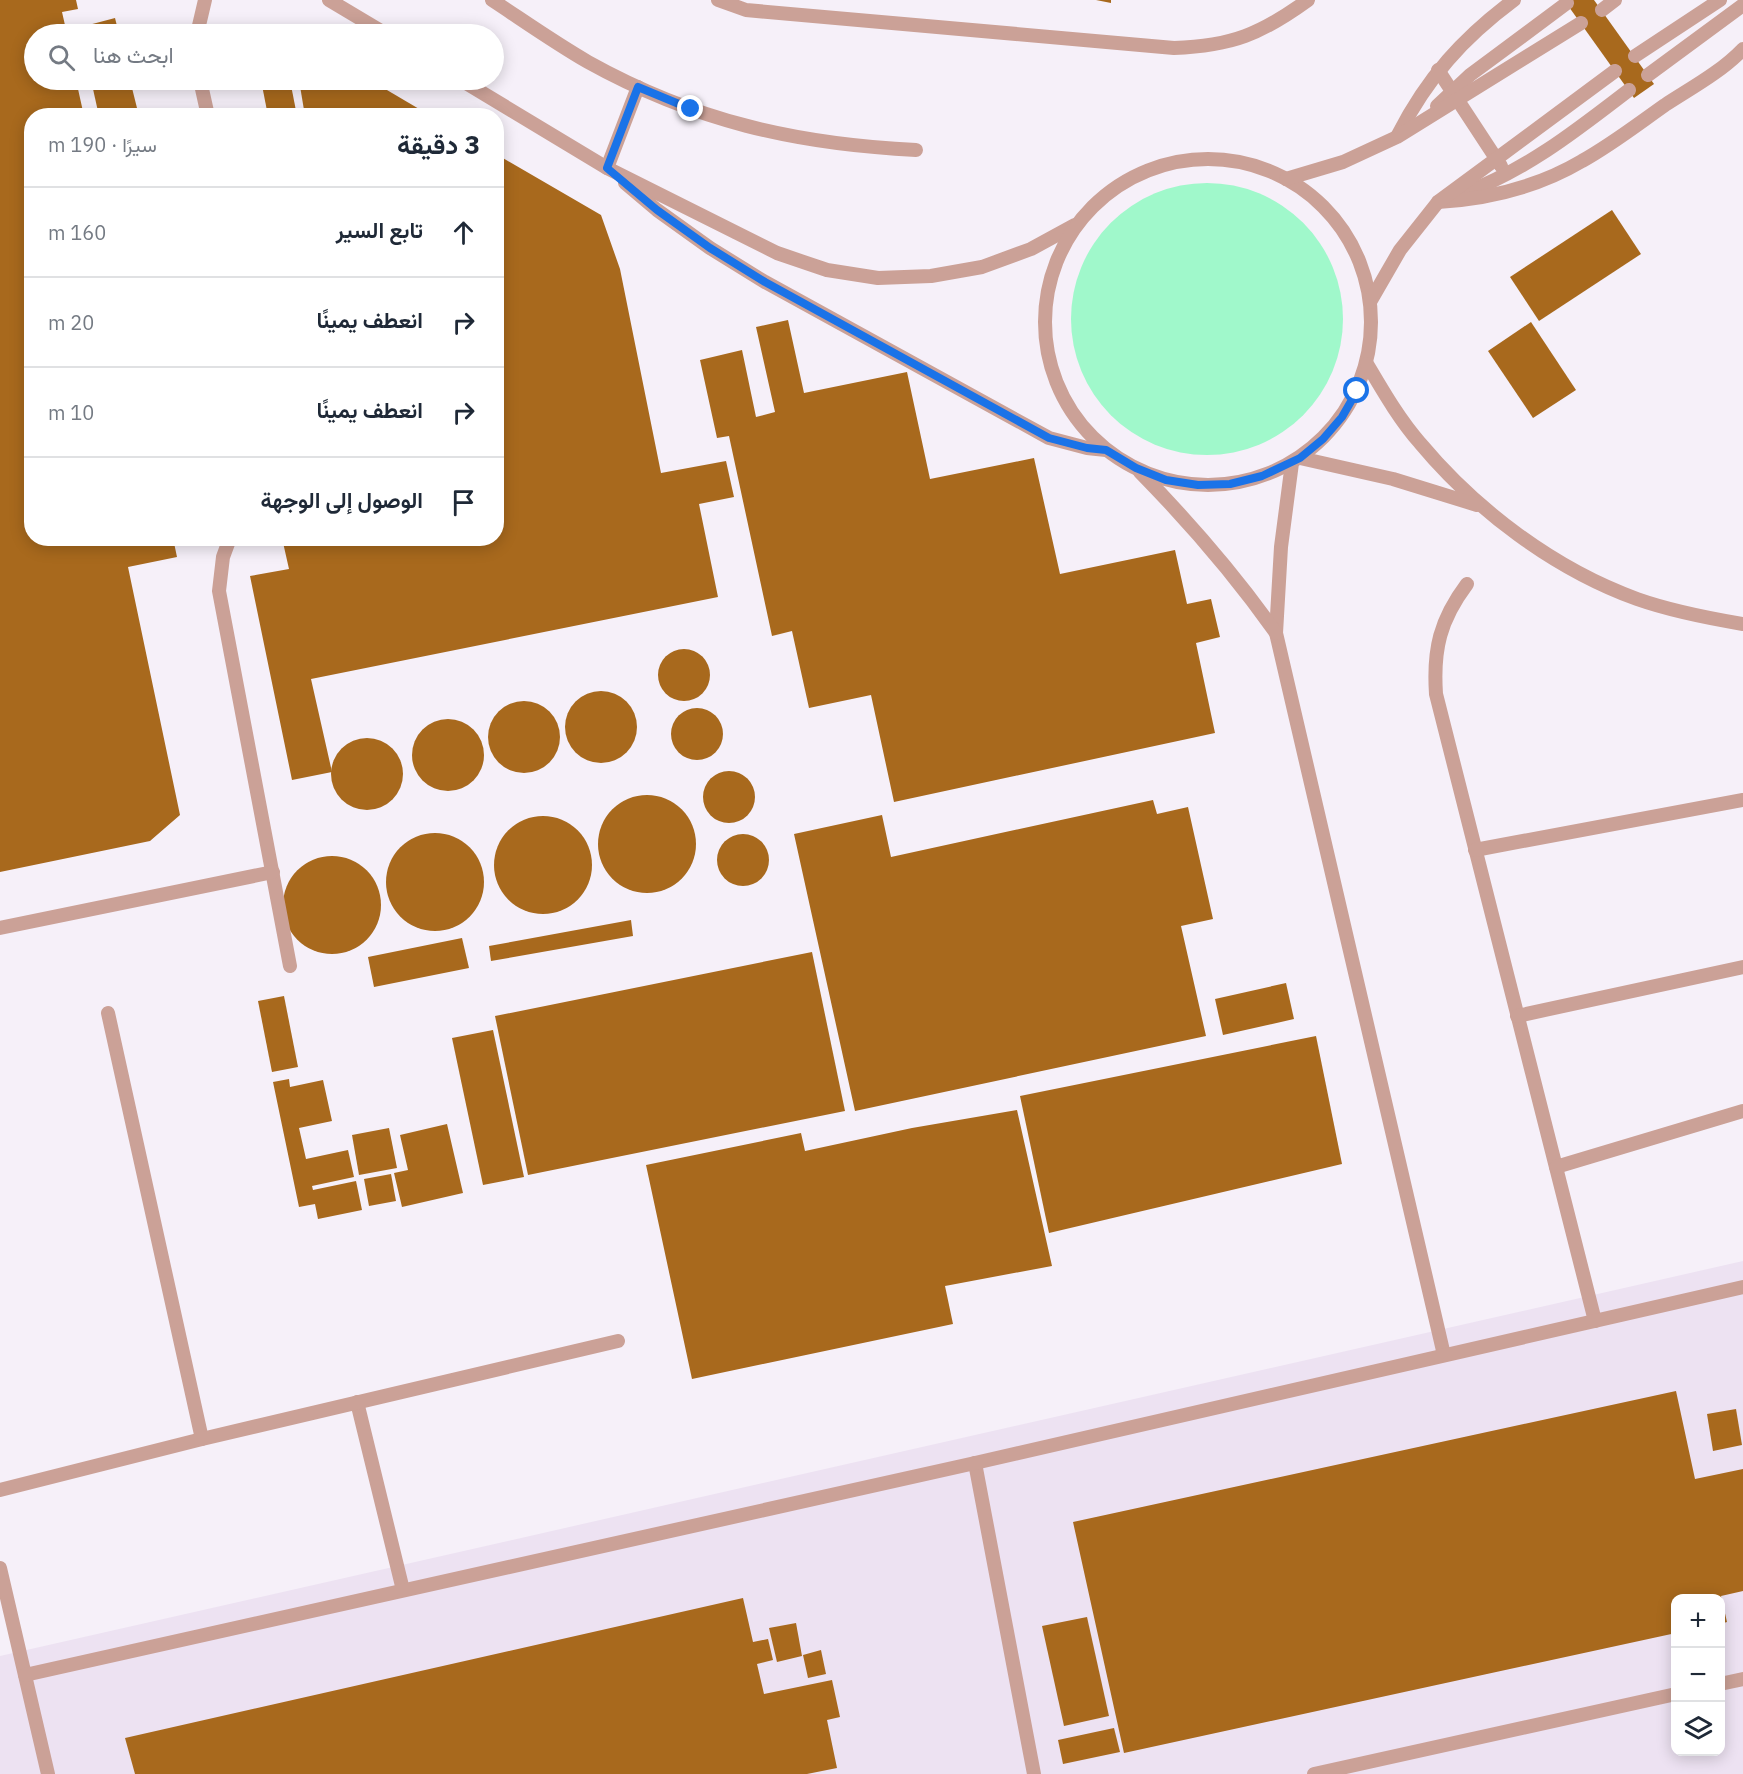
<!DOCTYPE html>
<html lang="ar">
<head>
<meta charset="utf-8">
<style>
  :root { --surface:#fff; --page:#f2f2f3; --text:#1f2937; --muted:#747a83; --line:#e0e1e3 }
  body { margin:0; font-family:"IBM Plex Sans",Vazirmatn,sans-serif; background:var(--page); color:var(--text); direction:rtl }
  .controls { position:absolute; right:18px; bottom:18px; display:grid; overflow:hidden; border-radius:12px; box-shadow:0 3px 15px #0003 }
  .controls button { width:54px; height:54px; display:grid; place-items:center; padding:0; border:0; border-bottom:2px solid var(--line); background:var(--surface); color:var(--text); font:30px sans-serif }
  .stop { position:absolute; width:18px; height:18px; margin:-14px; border:4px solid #1a73e8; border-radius:50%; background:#fff }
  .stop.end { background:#1a73e8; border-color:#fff; box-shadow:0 2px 6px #0008 }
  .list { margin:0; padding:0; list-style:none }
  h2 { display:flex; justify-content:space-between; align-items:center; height:78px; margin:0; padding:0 24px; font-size:26px }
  h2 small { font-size:20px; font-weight:400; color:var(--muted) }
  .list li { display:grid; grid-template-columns:39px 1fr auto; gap:18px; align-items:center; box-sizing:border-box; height:90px; padding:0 24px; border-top:2px solid var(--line) }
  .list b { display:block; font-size:22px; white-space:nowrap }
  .list em { font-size:20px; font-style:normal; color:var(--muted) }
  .icon { flex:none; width:33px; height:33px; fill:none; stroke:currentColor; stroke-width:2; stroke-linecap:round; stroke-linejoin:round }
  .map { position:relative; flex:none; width:1743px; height:1774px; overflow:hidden; direction:ltr }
  .search { position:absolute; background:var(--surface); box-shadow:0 3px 15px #0003; left:24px; top:24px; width:480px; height:66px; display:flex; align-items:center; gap:15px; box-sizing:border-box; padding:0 21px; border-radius:33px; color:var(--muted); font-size:22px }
  .panel { position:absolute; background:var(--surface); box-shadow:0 3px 15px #0003; left:24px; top:108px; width:480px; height:438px; border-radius:24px; direction:rtl }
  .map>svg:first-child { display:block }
  .built { fill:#ede2f2; fill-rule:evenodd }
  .green { fill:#a0f8cb }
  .building { fill:#a8691d }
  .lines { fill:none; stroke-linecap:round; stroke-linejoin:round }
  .lane { stroke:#cba197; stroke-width:14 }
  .route { stroke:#1a73e8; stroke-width:8 }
</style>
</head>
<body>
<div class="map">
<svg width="1743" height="1774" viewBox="0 0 1743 1774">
  <rect width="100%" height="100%" fill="#f6f0f9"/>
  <path class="built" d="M1743,1261V1774H0V1656ZM1676,1598H1720V1752H1676Z"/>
  <circle class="green" cx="1207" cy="319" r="136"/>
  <g class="building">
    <polygon points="0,0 76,0 78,9 62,12 67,34 34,34 34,80 76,80 84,116 32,116 32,538 173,538 177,557 128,567 180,815 150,841 0,872"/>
    <polygon points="1096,0 1111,0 1111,3"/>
    <polygon points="1564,0 1594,0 1654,84 1634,98"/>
    <polygon points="115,18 119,34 82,34 81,27"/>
    <polygon points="91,80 130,80 139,116 99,116"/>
    <polygon points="261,80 290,80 297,116 268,116"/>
    <polygon points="299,80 370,80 431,116 305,116"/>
    <polygon points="496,154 601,215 620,269 661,473 726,461 734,497 699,504 718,597 311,679 332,772 292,780 250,576 289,569 282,538 496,538"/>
    <polygon points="1612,210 1641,254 1539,321 1510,277"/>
    <polygon points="788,320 804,393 907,372 930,479 1034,458 1060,574 1175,550 1187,604 1211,599 1220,637 1196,643 1215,733 894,802 871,695 809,708 792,631 772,636 729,436 717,438 700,360 742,350 756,417 775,412 756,327"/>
    <polygon points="1531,322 1576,390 1533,418 1488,351"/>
    <circle cx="684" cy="675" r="26"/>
    <circle cx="601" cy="727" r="36"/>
    <circle cx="524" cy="737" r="36"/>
    <circle cx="697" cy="734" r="26"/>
    <circle cx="448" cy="755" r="36"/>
    <circle cx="367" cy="774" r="36"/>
    <circle cx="729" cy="797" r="26"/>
    <circle cx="647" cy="844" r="49"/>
    <polygon points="1153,800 1157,814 1188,807 1213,919 1181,926 1206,1036 855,1111 794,834 882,815 891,857"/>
    <circle cx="543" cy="865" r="49"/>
    <circle cx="435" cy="882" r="49"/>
    <circle cx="743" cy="860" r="26"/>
    <circle cx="332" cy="905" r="49"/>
    <polygon points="631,920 633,936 491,961 489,946"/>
    <polygon points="462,938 469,968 374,987 368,957"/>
    <polygon points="812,952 845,1111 528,1175 495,1016"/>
    <polygon points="1286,983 1294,1019 1223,1035 1215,999"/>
    <polygon points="284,996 298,1067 272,1072 258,1001"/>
    <polygon points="493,1030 524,1177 483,1185 452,1038"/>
    <polygon points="1316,1036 1342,1164 1049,1233 1020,1096"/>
    <polygon points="289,1079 290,1087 323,1080 332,1121 299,1128 306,1159 348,1150 354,1177 312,1186 313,1190 356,1181 362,1210 318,1219 315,1204 299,1207 273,1082"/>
    <polygon points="1017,1110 1052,1266 945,1286 953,1324 692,1379 646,1165 801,1133 805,1151 912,1128"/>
    <polygon points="447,1124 463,1193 402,1207 394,1173 408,1170 400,1135"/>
    <polygon points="389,1128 397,1168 359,1175 352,1135"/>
    <polygon points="391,1174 396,1201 369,1206 364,1179"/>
    <polygon points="1676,1391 1695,1479 1743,1469 1743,1591 1721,1596 1727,1622 1720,1624 1720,1598 1676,1598 1676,1633 1124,1753 1073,1522"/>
    <polygon points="1736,1409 1742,1445 1713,1451 1707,1414"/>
    <polygon points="743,1598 753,1642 768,1639 773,1660 757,1664 764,1694 832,1680 840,1717 827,1720 837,1768 807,1774 135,1774 125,1738"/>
    <polygon points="1087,1617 1109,1716 1064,1726 1042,1626"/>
    <polygon points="796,1623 802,1656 777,1662 769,1628"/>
    <polygon points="821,1650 826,1674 808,1678 803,1655"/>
    <polygon points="1114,1728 1120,1752 1063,1764 1058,1740"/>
  </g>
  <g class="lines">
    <g class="lane">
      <polyline points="329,0 386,34"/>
      <path d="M492,0C524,21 555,43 588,62C694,121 796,144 916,150"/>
      <path d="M718,0L746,10L1174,48C1232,46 1261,34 1308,0"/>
      <polyline points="1602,10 1615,0"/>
      <polyline points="197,34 205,0"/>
      <polyline points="1635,56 1720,0"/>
      <polyline points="1438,70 1501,166"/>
      <polyline points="1648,75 1743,5"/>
      <polyline points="200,80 208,116"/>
      <polyline points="461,80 607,168 777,253 827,270 878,278 931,276 982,267 1031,249 1075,225"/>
      <polyline points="1437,106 1470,75 1567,3"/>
      <path d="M1398,135C1427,78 1463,38 1514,0"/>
      <circle cx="1208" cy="322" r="163"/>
      <polyline points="607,168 638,87"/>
      <polyline points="1286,179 1343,162 1397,137 1581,23"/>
      <polyline points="625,183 657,210 710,248 765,282 1049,438 1087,448 1106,450"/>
      <path d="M1463,194C1529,168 1573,133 1629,90"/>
      <path d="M1438,202C1488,199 1538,187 1582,161C1611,145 1638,124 1665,105C1691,88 1721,72 1743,49"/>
      <polyline points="1370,302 1400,250 1438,202 1615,71"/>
      <path d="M1367,364C1383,391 1399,419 1420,443C1476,510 1554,569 1637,599C1671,611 1707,618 1743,624"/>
      <polyline points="1300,458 1393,479 1477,505"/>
      <polyline points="1292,463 1281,547 1276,633 1444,1355"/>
      <path d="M1140,472C1190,523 1235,575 1276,633"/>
      <polyline points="230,538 223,557 219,591 290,966"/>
      <path d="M1467,584C1440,620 1433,649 1436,694L1595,1321"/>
      <polyline points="1475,850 1743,800"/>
      <polyline points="0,928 273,872"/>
      <polyline points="108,1013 202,1439"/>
      <polyline points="1517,1016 1743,967"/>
      <polyline points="1556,1167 1743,1111"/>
      <polyline points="357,1402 403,1590"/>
      <polyline points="975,1463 1034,1774"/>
      <polyline points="0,1490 202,1439 618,1341"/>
      <polyline points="0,1568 48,1774"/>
      <polyline points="25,1675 975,1463 1743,1287"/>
      <polyline points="1720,1684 1743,1679"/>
      <polyline points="1314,1774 1676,1694"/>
    </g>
  </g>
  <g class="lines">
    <polyline class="route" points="691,109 638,87 607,168 657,210 710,248 765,282 1049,438 1087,448 1106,450 1136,468 1166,480 1198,485 1230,484 1262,476 1300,458 1323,439 1342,417 1357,391"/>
  </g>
</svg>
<div class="controls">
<button>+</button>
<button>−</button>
<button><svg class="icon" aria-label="layers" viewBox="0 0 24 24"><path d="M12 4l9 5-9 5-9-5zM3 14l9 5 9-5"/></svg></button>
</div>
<div class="stop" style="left:1357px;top:391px"></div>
<div class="stop end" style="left:691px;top:109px"></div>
<div class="search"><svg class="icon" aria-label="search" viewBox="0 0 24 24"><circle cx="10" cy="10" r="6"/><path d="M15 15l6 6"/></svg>ابحث هنا</div>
<section class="panel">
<h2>3 دقيقة<small>سيرًا · 190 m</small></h2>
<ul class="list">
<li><svg class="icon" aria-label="ahead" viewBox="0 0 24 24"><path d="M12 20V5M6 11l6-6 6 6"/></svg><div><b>تابع السير</b></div><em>160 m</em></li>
<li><svg class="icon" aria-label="right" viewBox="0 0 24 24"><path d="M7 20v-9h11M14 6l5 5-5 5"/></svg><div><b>انعطف يمينًا</b></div><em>20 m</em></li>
<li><svg class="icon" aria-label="right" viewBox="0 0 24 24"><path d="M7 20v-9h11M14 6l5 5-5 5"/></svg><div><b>انعطف يمينًا</b></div><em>10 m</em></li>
<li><svg class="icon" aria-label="arrive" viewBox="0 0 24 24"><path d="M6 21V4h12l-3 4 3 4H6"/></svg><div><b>الوصول إلى الوجهة</b></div></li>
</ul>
</section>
</div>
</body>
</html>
